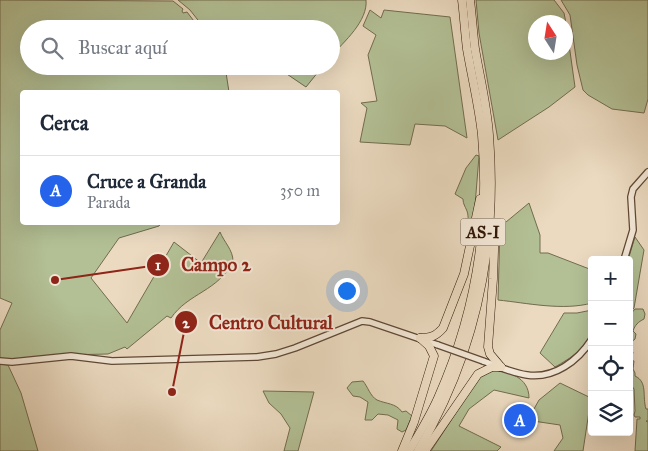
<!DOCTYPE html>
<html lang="es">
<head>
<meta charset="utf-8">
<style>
  :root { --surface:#fff; --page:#f6f6f7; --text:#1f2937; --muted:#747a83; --line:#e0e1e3; --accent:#2563eb }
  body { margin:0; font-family:"IM FELL Great Primer",serif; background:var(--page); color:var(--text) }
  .controls { position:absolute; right:15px; bottom:15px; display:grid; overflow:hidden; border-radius:5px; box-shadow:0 5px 20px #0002 }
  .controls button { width:45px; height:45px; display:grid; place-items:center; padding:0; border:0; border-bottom:1px solid var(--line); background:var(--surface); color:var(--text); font:25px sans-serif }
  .compass { position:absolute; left:528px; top:15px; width:45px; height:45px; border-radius:50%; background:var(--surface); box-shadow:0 5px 20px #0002; rotate:348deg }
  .you { position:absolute; left:346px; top:290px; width:18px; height:18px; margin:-12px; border:4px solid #fff; border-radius:50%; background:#1a73e8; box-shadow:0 0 0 8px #1a73e833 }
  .badge { display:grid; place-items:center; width:32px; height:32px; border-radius:50%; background:var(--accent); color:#fff; font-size:16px; font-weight:700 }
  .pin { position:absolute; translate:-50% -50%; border:2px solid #fff; box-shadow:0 1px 5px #0006 }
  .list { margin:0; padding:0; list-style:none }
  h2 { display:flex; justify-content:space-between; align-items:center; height:65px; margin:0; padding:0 20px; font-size:21px }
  h2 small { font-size:16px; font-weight:400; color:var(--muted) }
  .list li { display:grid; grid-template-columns:32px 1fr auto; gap:15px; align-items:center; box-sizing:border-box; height:70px; padding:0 20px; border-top:1px solid var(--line) }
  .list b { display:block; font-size:19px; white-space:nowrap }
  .list p { margin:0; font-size:16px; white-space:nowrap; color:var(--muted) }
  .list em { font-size:16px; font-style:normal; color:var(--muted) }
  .icon { flex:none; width:28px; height:28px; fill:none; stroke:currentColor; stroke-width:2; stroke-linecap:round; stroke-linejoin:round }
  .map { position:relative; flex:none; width:648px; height:451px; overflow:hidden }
  .search { position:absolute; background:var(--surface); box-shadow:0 5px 20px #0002; left:20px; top:20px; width:320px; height:55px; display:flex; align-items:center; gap:12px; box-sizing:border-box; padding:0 18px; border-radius:28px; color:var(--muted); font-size:19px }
  .panel { position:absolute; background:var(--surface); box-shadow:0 5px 20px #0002; left:20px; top:90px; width:320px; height:135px; border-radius:5px }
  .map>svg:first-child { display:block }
  .green { fill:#b3c095; stroke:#726c4e; fill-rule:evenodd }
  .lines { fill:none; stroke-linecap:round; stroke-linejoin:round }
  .minor-casing { stroke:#5f4835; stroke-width:8 }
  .highway-casing { stroke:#301807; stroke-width:9 }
  .minor { stroke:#f2e7d6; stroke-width:5.5 }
  .highway { stroke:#ebdac0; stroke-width:8 }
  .minor-bridge-casing { stroke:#5f4835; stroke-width:8; stroke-linecap:butt }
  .minor-bridge { stroke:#f2e7d6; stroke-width:5.5 }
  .labels { text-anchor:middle; stroke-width:4; stroke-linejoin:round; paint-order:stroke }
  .shield { fill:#f2e7d6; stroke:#6a5645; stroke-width:1 }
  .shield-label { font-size:16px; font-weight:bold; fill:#301807 }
  .leader { fill:none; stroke:#8f2418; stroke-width:2 }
  .callout-dot { fill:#8f2418; stroke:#f2e7d6; stroke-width:2 }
  .mark-label { font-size:15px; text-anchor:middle; font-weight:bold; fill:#fff }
  .callout-label { font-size:19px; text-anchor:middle; font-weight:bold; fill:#8f2418; stroke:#f2e7d6; stroke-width:4; stroke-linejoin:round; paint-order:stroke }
</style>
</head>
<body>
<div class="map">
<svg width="648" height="451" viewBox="0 0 648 451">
  <rect width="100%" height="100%" fill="#ebdac0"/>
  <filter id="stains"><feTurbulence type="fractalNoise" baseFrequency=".004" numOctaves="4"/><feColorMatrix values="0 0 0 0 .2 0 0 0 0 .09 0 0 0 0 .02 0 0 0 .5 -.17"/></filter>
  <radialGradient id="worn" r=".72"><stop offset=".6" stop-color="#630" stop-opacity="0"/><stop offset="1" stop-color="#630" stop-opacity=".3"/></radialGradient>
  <g class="green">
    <path d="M0,0L173,1L183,9L182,11L183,13L187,12L200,29H29V66H225L229,92H22V222L161,223L159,226L119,238L91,278L127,323L174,242L201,263L220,232C224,242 233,250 233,261C219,291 188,293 171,318L167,316L127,349L125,347L108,354L64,355L16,360L0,359V330L12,303L0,298Z"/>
    <path d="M178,0H366C368,21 344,42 331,56V29H205L190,10Z"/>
    <path d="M476,0H554L564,13L566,23L575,87L549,107L498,140L479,33ZM536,22H566V52H536Z"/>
    <polygon points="561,0 648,0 648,99 644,113 612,109 588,95 583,90 577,65 570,15"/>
    <polygon points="370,10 381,18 384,10 450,17 467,138 445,126 415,124 410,145 360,142 367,108 361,103 377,101 368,55 376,35 363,26"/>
    <polygon points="275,66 323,66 306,87"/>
    <path d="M476,155L479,156L474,218L471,227C467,221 469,217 467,211C465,206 463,204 463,199L455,194L466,168Z"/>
    <path d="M529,203L540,235V253H548L592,270V303C563,311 527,303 498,300L500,227Z"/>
    <polygon points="635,237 644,250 634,308 629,314 628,260"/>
    <path d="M635,309H643L645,314L644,319C638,322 635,325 633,331L636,334L635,339L629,344V316Z"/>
    <path d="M592,310C592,316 593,324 592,330C589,347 569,359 555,367L540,353L564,313H577Z"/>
    <path d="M629,348L633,352L631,360L634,361L633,369L635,373V376C648,382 642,396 646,409H648V421H646L648,422V451H635L637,419H640V417H635L634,415L635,411L634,389L629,382Z"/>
    <polygon points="0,364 8,365 21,393 38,451 0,451"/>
    <path d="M491,370C508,371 529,377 529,398L494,390L469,409L459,426L501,447L497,451H431L480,376Z"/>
    <path d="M363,381C368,387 370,396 377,400C386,404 396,403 402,412L406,411L412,416L406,430L402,432L397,429L398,420L388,415L378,414L372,420H365L368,402L360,397L353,396L347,388L352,382Z"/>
    <polygon points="560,383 591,398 583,451 554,451 563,438 560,425 533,421 526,423 539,400"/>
    <polygon points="263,391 314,392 298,451 284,451 290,428 281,414 269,403"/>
  </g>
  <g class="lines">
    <g class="minor-casing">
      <g id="minor">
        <polyline points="624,260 633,230 631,197 633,189 648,172"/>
        <polyline points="0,361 12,362 71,356 112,361 257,357 276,354 295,348 362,321 370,322 438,345"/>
        <path d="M483,361C497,366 512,373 527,375C554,379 578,361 592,339"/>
      </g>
    </g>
    <g class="highway-casing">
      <g id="highway">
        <polyline points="495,223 493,279 488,347 490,354 501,367"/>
        <path d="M420,338C431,338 436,336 443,328L464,274L480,199"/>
        <polyline points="402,451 414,422 434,356 429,346 420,338"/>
        <path d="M409,451C419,434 430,416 438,398C475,315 490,226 482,135C479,106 472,78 467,49C465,33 464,16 462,0"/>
        <path d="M418,451C476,353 498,248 489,135C487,106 480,78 475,49C473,33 472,16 470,0"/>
        <polyline points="425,451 478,374 492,367 501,367"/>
      </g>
    </g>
    <use href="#minor" class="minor"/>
    <use href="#highway" class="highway"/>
    <g class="minor-bridge-casing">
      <polyline id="minor-bridge" points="438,345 483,361"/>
    </g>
    <use href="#minor-bridge" class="minor-bridge"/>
  </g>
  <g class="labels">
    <rect class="shield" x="460.5" y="218.5" width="45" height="27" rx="4"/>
    <g class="shield-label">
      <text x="483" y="238">AS-I</text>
    </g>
  </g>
  <path class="leader" d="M55 280L158 265M172 392L186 322"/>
  <g class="callout-dot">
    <circle cx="55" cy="280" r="5"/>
    <circle cx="172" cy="392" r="5"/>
    <circle cx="158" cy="265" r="12"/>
    <circle cx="186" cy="322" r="12"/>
  </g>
  <g class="mark-label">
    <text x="158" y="270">1</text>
    <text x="186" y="328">2</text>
  </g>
  <g class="callout-label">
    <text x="216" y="271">Campo 2</text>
    <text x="271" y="329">Centro Cultural</text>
  </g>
  <rect width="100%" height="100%" filter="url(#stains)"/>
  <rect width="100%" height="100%" fill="url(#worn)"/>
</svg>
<div class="controls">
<button>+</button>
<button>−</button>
<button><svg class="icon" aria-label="locate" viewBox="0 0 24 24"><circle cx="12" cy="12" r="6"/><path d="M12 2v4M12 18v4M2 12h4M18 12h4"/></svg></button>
<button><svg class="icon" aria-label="layers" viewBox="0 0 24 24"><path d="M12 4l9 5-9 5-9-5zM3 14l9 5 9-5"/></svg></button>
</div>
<svg class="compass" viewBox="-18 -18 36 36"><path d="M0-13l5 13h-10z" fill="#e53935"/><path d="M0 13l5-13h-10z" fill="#747a83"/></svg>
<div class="you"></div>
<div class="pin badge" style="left:520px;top:420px">A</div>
<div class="search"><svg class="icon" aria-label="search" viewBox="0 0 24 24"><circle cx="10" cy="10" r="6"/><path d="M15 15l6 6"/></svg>Buscar aquí</div>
<section class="panel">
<h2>Cerca<small></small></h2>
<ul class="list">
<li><span class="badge">A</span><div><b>Cruce a Granda</b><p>Parada</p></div><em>350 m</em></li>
</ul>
</section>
</div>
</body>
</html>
